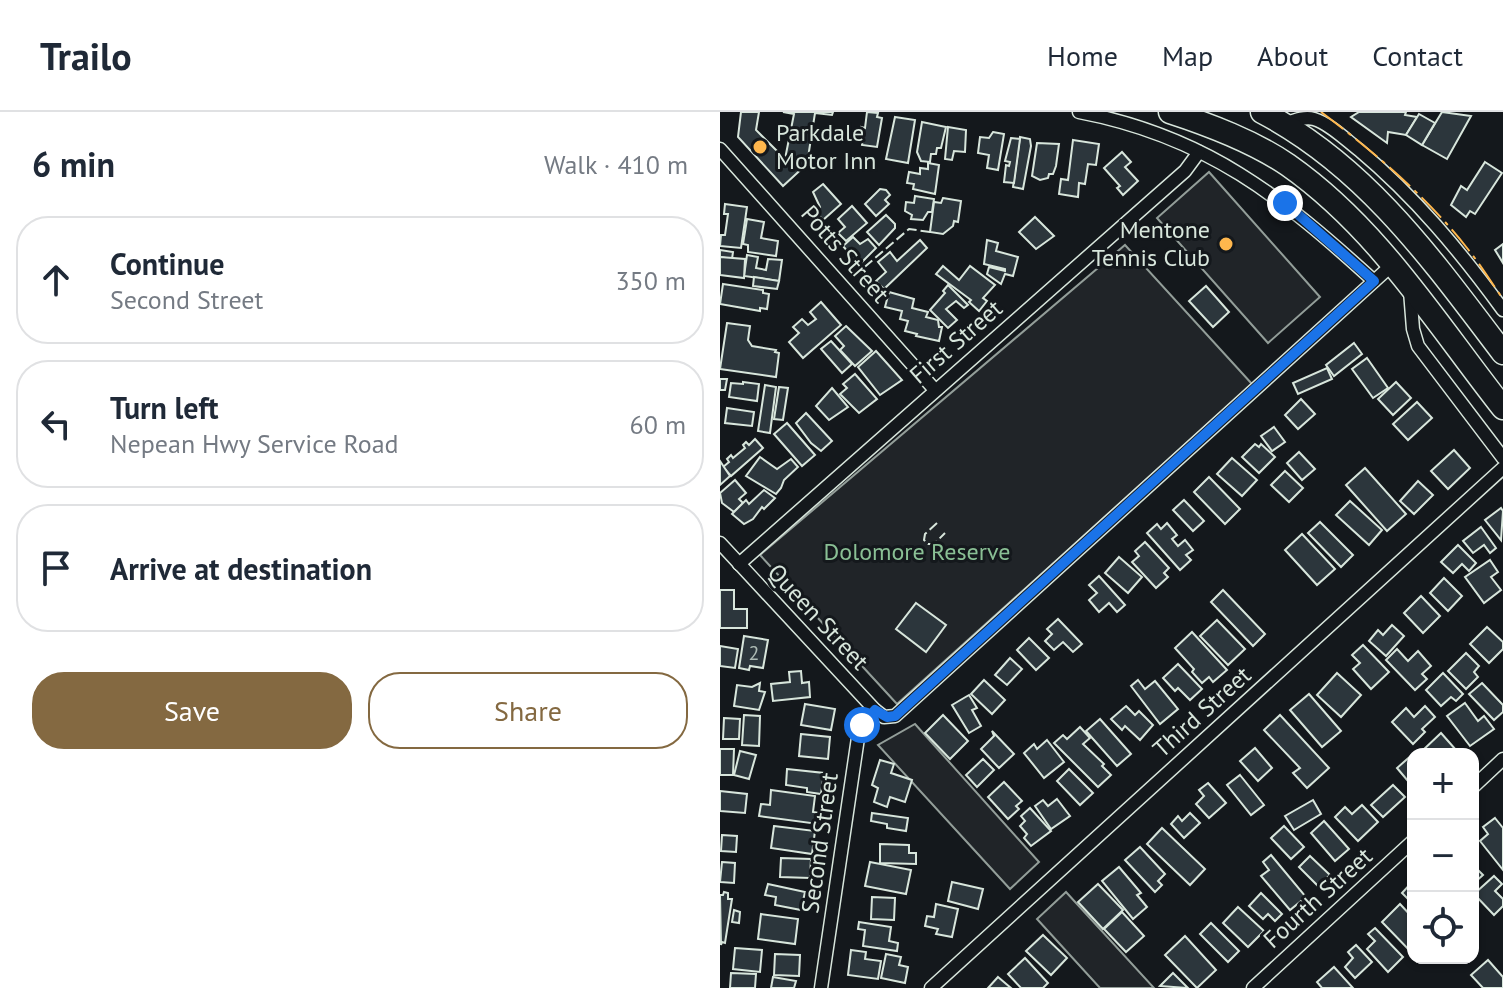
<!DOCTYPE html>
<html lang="en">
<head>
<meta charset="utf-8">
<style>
  :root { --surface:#fff; --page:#f2f2f3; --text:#1f2937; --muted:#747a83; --line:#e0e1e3; --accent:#846941 }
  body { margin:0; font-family:"PT Sans",sans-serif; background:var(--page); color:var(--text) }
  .controls { position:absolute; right:24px; bottom:24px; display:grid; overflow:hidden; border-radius:16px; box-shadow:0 2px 6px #0004 }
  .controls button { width:72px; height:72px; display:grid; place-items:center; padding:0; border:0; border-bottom:2px solid var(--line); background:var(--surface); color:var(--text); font:40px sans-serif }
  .stop { position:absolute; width:24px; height:24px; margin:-18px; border:6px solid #1a73e8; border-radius:50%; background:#fff }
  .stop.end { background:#1a73e8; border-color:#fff; box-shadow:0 2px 8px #0008 }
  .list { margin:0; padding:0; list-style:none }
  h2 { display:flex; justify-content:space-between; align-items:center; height:104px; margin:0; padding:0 32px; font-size:34px }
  h2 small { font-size:26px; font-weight:400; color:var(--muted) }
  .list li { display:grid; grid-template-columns:52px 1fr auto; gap:24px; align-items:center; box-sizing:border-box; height:128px; margin:0 16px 16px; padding:0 16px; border:2px solid var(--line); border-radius:32px }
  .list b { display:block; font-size:30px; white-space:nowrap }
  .list p { margin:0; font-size:26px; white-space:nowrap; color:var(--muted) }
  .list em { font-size:26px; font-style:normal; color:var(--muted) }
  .actions { display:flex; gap:16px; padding:24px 32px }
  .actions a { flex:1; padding:18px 0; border:2px solid var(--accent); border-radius:32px; text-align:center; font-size:28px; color:var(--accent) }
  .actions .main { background:var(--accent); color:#fff }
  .icon { flex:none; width:44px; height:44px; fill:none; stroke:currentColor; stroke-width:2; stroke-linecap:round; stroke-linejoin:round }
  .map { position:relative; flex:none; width:783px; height:876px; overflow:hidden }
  header { display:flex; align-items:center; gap:48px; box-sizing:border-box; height:112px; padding:0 40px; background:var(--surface); border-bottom:2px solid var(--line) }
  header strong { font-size:38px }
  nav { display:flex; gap:44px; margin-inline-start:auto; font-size:28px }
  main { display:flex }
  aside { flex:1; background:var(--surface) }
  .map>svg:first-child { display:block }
  .green { fill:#202428; stroke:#939e99; stroke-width:2 }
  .building { fill:#2c363c; stroke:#d8e6dc; stroke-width:2 }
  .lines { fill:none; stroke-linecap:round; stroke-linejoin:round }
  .street-casing { stroke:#d8e6dc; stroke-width:15 }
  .highway-casing { stroke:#d8e6dc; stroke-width:25 }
  .street { stroke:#14181c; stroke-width:12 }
  .highway { stroke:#14181c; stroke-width:22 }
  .fence { stroke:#d8e6dc; stroke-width:2; stroke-dasharray:10 4; stroke-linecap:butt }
  .power { stroke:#ffb74d; stroke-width:2; stroke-dasharray:28 6 4 6; stroke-linecap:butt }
  .route { stroke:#1a73e8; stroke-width:10 }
  .poi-dot { fill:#ffb74d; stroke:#14181c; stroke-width:3 }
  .labels { text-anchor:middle; stroke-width:6; stroke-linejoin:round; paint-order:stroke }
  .number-label { font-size:20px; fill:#adbab4 }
  .poi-label { font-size:24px; fill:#d8e6dc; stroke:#14181c; text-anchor:start }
  .street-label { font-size:24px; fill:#d8e6dc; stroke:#14181c }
  .park-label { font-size:24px; fill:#8ac095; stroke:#14181c }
</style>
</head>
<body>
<header>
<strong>Trailo</strong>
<nav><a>Home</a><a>Map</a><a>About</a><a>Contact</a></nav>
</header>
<main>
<aside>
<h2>6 min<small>Walk · 410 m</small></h2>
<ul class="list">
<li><svg class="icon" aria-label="ahead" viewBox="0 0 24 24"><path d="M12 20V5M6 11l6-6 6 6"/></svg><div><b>Continue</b><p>Second Street</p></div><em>350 m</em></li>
<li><svg class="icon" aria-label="left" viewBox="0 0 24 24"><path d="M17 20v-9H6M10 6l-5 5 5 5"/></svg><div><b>Turn left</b><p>Nepean Hwy Service Road</p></div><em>60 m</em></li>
<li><svg class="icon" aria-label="arrive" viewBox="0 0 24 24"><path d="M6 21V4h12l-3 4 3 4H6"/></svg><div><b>Arrive at destination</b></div></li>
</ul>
<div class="actions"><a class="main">Save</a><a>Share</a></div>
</aside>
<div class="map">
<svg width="783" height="876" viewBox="0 0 783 876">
  <rect width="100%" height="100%" fill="#14181c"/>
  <g class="green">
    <polygon points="489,60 600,185 548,231 437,106"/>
    <polygon points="405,133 532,272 177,592 40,443"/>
    <polygon points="195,612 319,750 290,777 158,633"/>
    <polygon points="346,780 434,876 380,876 317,807"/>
  </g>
  <g class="building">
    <polygon points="21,0 39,0 36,18 65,47 74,2 63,0 113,0 112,3 95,1 87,52 63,74 18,25"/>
    <polygon points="147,0 158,1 157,5 162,6 157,35 142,33 143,26 139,25 141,15 145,16"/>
    <polygon points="639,0 686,0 685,3 697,5 686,23 668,20 667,31 631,5"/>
    <polygon points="722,0 751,4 727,47 702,33"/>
    <polygon points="699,2 715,11 702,33 686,23"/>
    <polygon points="175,5 195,8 188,51 166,47"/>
    <polygon points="202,10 226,15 221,36 217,36 216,42 211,42 210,50 201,49 197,40"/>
    <polygon points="228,15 246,18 245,40 234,39 232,48 225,47"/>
    <polygon points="273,20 284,22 278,58 267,56 269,43 258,41 260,25 269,26"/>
    <polygon points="300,25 310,27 311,34 303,77 293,75"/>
    <polygon points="291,26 300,27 294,71 284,70 286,53 289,54 290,50 285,49"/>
    <polygon points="353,28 379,32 376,53 368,52 365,72 359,71 358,85 339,82 341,67 348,68"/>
    <polygon points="317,31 339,32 336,54 333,62 329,62 328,66 320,68 312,64"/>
    <polygon points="402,40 411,50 405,55 418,69 403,83 397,76 400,74 384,56"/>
    <polygon points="765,50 782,61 755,102 750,99 746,105 731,93 741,74 747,78"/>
    <polygon points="208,51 219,53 215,82 193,77 194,72 187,71 189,60 200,62 200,56 208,57"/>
    <polygon points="103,72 121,92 103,108 95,99 100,95 93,80"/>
    <polygon points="160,77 166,78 170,83 165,88 169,92 156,104 145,92"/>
    <polygon points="195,84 214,87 212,100 208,100 203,108 191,107 192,103 185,99 186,90 194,91"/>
    <polygon points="223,86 241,89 238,110 234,109 233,114 223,122 210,120 214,90 221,91"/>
    <polygon points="5,92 27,95 21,136 0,134 1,123 5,123 8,102 4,102"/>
    <polygon points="132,94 147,111 126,129 118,121 125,115 118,107"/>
    <polygon points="166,103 175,112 175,116 159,133 147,120"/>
    <polygon points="315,105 334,124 316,137 299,120"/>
    <polygon points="27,107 44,110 41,126 58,129 56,144 28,140 28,133 23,132"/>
    <polygon points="133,125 140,132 148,127 156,136 139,153 123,134"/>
    <polygon points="200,128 207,136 164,177 156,169 166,160 158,150 170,140 177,149"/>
    <polygon points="267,128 278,131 276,139 298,145 293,164 285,162 281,172 267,162 269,155 285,159 285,157 264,152"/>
    <polygon points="783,132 783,151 775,138"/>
    <polygon points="0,138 13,140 12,147 0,145"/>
    <polygon points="27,143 38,145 36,156 46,158 48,147 62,148 59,169 24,164"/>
    <polygon points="0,145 25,147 24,166 0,163"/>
    <polygon points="223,154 239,168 250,154 275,173 263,186 267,189 259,199 249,190 251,188 216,162"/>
    <polygon points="34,165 59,169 57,177 33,174"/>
    <polygon points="3,172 43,178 43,181 49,182 47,197 40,196 40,199 0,192"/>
    <polygon points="228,173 248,193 244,196 236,189 226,197 237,208 228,216 210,198 225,181 223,179"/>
    <polygon points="486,174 509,200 493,215 469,189"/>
    <polygon points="169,180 194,187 192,196 208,200 206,205 218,208 219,215 222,215 219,229 196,224 197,222 185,219 188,209 180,207 182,199 165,195"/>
    <polygon points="101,190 121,213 83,246 69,230 79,221 73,215 82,207 88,213 96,207 90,200"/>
    <polygon points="7,211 30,214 28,228 32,234 56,238 55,240 59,241 56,265 0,257"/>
    <polygon points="126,214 152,239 135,254 120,238 124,234 115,224"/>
    <polygon points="111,229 132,252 122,261 101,237"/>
    <polygon points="634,231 642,242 614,264 606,253"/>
    <polygon points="156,239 182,268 160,283 138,255"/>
    <polygon points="647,246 668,276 653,286 632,257"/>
    <polygon points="607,256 612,267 578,282 573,271"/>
    <polygon points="135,262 157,287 139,301 120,282 127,276 123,272"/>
    <polygon points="0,267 7,267 5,278 0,278"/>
    <polygon points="23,270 39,272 37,289 9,285 11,271 23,272"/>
    <polygon points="676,270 691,286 673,303 658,287"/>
    <polygon points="45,273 56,275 50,321 38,319"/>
    <polygon points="59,275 68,276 63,308 54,307"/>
    <polygon points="112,276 128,295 109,308 96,294"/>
    <polygon points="581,287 595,302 578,317 565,303"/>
    <polygon points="697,290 712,306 688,328 673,312"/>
    <polygon points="7,296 34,300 32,314 5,311"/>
    <polygon points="86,301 112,329 101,339 91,331 76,311"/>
    <polygon points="67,311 95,343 82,354 54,322"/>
    <polygon points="554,315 565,330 552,339 541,324"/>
    <polygon points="35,327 43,336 11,364 3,355 9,350 7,347 11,343 13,346 25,336 23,333 26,330 29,333"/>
    <polygon points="535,332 539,335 541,332 555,345 539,361 522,345"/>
    <polygon points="734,338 750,356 728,377 711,359"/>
    <polygon points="579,340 595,357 582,368 567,351"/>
    <polygon points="40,345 57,357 71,347 78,355 64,368 61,376 56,382 26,364"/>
    <polygon points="512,346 537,368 522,384 497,362"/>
    <polygon points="0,349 10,364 0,373"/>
    <polygon points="645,356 686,402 667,419 626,373"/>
    <polygon points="565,359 583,376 569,390 551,373"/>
    <polygon points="489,365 520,397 505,412 474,380"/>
    <polygon points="15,368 26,381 19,387 23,391 14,400 2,391 0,381"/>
    <polygon points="698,369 713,383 694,402 680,389"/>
    <polygon points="44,378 55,386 44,397 42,395 33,407 24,412 12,402 26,388 29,392"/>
    <polygon points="464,388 484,409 473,419 453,398"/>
    <polygon points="630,389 662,418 649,433 616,403"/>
    <polygon points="781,396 783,399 781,428 765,408"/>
    <polygon points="600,410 633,443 621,455 588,421"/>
    <polygon points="447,411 457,423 452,427 458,434 465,428 473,438 466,443 471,448 460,458 427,421 437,412 441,417"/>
    <polygon points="761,415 776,436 770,441 764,433 753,441 743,429"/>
    <polygon points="582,422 615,457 597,473 565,438"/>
    <polygon points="425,430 449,456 444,461 448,465 436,476 412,450 419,444 415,439"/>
    <polygon points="738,433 756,451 749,459 742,452 733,461 721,450"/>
    <polygon points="399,445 422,465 408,481 385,461"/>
    <polygon points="770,448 778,460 771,465 781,478 764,491 745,465"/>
    <polygon points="379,464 405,493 397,500 389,491 379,500 369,488 377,481 369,473"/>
    <polygon points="724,466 742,484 728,499 710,481"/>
    <polygon points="0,478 14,478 14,497 27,497 27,516 0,516"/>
    <polygon points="503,478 545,522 533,534 491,490"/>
    <polygon points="701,484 720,504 703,521 684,501"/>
    <polygon points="196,491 226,513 206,540 176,517"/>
    <polygon points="338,507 362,532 353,540 343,530 334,538 325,529 332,522 327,517"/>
    <polygon points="497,508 525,537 508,553 480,524"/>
    <polygon points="672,513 684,524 666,544 649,529 658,518 663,523"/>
    <polygon points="767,515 783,530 783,537 769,551 750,532"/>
    <polygon points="472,520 507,558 493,570 489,565 482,571 472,560 474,557 455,536"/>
    <polygon points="24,524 48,528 43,556 30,554 29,558 19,556"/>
    <polygon points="309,526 329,546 316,558 297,538"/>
    <polygon points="643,533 669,560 651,577 633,557 640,551 632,543"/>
    <polygon points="0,534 18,537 15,556 0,554"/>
    <polygon points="677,537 688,549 698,539 711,554 702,562 707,567 695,578 666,548"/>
    <polygon points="746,541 759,554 754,560 758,565 746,577 728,559"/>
    <polygon points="290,546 302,557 287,573 275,563"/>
    <polygon points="458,552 482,577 470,588 458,576 455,579 443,566"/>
    <polygon points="81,559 82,571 89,570 90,585 53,589 51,572 70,570 69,560"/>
    <polygon points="617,561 641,583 621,605 597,583"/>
    <polygon points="723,561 743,582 736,589 731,585 721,594 706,578"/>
    <polygon points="264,568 285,588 272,602 251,582"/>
    <polygon points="418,568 425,577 435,569 458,597 440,612 411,574"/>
    <polygon points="40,571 39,579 45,580 39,598 14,594 17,573 32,575"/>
    <polygon points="762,571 783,593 783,600 774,608 749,582"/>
    <polygon points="589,582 621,619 602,635 570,598"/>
    <polygon points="249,583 257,596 252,598 261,614 249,621 232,593"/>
    <polygon points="745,591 758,609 764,604 774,617 750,634 727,604"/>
    <polygon points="85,592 115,597 111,618 81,613"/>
    <polygon points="406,594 415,603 419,599 433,613 420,628 405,614 402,618 391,607"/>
    <polygon points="705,594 715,605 702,617 705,620 693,632 672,610 686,596 694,605"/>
    <polygon points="24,603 40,604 39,634 22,633"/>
    <polygon points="223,603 248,629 230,647 205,621"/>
    <polygon points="560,603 609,656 587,676 573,661 580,656 544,618"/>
    <polygon points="4,606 20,607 19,627 3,627"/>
    <polygon points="380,607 411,642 397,654 366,619"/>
    <polygon points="360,615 370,626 363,632 384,652 382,654 391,663 378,675 334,631 343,623 347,627"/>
    <polygon points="272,619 294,642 279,656 261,637 274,624"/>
    <polygon points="721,621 736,638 732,642 705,642 702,639"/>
    <polygon points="81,622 110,625 108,647 79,644"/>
    <polygon points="327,628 344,650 324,666 304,641 314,632 317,637"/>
    <polygon points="535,636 552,656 538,669 520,649"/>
    <polygon points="0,637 14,637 13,663 0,663"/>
    <polygon points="20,639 36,643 29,667 14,663"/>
    <polygon points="693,642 693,675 677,656"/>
    <polygon points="263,647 274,658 257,675 246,663"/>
    <polygon points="160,648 174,652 171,661 192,668 185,690 170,685 167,695 154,690 158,676 152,673"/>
    <polygon points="67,657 104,661 101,682 87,680 87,676 66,673"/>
    <polygon points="349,657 373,681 360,693 337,669"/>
    <polygon points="520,663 544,693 531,703 507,673"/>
    <polygon points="284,670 302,689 296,694 299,697 288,707 268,685"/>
    <polygon points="488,671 506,691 489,706 476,692 484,684 479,678"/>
    <polygon points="673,673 685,685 663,705 651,693"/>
    <polygon points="51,678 95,684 93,700 100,701 98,712 39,704 41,692 50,693"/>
    <polygon points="0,679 27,682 25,701 0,699"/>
    <polygon points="337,687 350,704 331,717 315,694 323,688 328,694"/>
    <polygon points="593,688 601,702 574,718 565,704"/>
    <polygon points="642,693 658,710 638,729 615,705 625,695 632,702"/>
    <polygon points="310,696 331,719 311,734 304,726 307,722 300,714 305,709 301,704"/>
    <polygon points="152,701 188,706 186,719 167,716 167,712 151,709"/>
    <polygon points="470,701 480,711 464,726 451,712 458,704 462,709"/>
    <polygon points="775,706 783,716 783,758 760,729 768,722 763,715"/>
    <polygon points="604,709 629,737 615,749 591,721"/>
    <polygon points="54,714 95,719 92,742 51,736"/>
    <polygon points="564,714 584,735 571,747 551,726"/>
    <polygon points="442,716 485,757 470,773 427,732"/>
    <polygon points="2,723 17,724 16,740 1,739"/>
    <polygon points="160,732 189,733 189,741 196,741 196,752 160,751"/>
    <polygon points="420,735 445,762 438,769 442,773 435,780 405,748"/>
    <polygon points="551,743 586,785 570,798 541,764 549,758 543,750"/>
    <polygon points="590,744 610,763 598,774 579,755"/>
    <polygon points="61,746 91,747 90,766 60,765"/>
    <polygon points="2,750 15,751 14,771 0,770"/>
    <polygon points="150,750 191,758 186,782 145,774"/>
    <polygon points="753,753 763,763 753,772"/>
    <polygon points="399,755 421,781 417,783 427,795 413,807 382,769"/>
    <polygon points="774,764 782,772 775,779 783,787 783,794 774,803 754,782"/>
    <polygon points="693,769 693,792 682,781"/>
    <polygon points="232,770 263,777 258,797 228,789"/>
    <polygon points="48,772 85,780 81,798 55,793 56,785 45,783"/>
    <polygon points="378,772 403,798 383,817 358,790"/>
    <polygon points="4,780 8,781 8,787 12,787 5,831 2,830 1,833 0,783 3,783"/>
    <polygon points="541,781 562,802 555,809 548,802 543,807 529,794"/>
    <polygon points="152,785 175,786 174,808 151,807"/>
    <polygon points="216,792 238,797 232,825 216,822 218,817 205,814 207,804 214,805"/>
    <polygon points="680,792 693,806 693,842 662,810"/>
    <polygon points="518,795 544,819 528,835 503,811"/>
    <polygon points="14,798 20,800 19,811 12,810"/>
    <polygon points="402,800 424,824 406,840 384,817"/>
    <polygon points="41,802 78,807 75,832 38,827"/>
    <polygon points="139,810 171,815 169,829 178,831 177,839 143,834 145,818 138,817"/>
    <polygon points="491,811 519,839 508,850 480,822"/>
    <polygon points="655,816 683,845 668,860 647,837 655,829 648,822"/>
    <polygon points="323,823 347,846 331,863 306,839"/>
    <polygon points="465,824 496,858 477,876 445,843"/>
    <polygon points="636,833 652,850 635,866 625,855 633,846 628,840"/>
    <polygon points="15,836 42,838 40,860 13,857"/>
    <polygon points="131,838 146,840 145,847 161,849 158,867 128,863"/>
    <polygon points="55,842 80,843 79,864 54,863"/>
    <polygon points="166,842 181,845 179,853 188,855 185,871 161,866"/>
    <polygon points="305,846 328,871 323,876 301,876 288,862"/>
    <polygon points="768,848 783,865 783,876 763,876 751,863"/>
    <polygon points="614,855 633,876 602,876 597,870"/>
    <polygon points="11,861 36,862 35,876 10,876"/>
    <polygon points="453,861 468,876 467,876 440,874"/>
    <polygon points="53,865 76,869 74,876 51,876"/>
    <polygon points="278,865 291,876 268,876"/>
  </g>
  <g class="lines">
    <g class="street-casing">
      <g id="street">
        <path d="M359,0C486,24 562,85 654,169"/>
        <path d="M564,12C573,9 584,4 594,7C610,12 626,28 639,38C695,85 740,139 783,198"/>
        <polyline points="0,37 215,278"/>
        <polyline points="690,179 693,217 698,234 783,346"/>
        <polyline points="0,431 155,598 164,605 175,604 673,152"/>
        <polyline points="19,452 465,59 479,40"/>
        <polyline points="753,675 783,647"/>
        <polyline points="101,876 139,619 155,598"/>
        <polyline points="211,876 783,356"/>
        <polyline points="533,876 693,729"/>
      </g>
    </g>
    <g class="highway-casing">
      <g id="highway">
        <path d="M450,0C490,13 533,29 568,53C658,116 716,211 783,296"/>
        <path d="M542,0C647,55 713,149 783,241"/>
      </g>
    </g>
    <use href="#street" class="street"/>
    <use href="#highway" class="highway"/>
    <g class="fence">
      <polyline points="134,164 189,117 210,120"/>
      <polyline points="217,411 205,422 204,428 208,432 214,432 225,421"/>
    </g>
    <path class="power" d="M601,0C652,38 708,86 747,136C760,152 771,170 783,187"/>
  </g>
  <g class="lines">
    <polyline class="route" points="142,613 155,598 167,605 175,604 186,594 654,169 565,91"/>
  </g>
  <g class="poi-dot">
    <circle cx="40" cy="35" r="8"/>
    <circle cx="506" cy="132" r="8"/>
  </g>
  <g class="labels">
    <g class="number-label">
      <text x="34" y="548">2</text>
    </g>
    <g class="poi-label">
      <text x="56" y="29">Parkdale<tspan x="56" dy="28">Motor Inn</tspan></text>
      <text x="490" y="126" text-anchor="end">Mentone<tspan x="490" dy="28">Tennis Club</tspan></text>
    </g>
    <g class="street-label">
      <text transform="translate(125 142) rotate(49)" y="8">Potts Street</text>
      <text transform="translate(236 230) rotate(-41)" y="8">First Street</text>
      <text transform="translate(98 505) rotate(47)" y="8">Queen Street</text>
      <text transform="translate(482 600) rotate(-42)" y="8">Third Street</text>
      <text transform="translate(100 731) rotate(-82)" y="8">Second Street</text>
      <text transform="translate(598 786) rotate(-42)" y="8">Fourth Street</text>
    </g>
    <g class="park-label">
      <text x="197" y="448">Dolomore Reserve</text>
    </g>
  </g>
</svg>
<div class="controls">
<button>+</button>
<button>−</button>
<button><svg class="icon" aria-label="locate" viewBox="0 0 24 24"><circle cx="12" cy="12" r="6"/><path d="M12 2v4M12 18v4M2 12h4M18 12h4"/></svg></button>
</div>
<div class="stop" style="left:142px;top:613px"></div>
<div class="stop end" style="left:565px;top:91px"></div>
</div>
</main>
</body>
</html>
